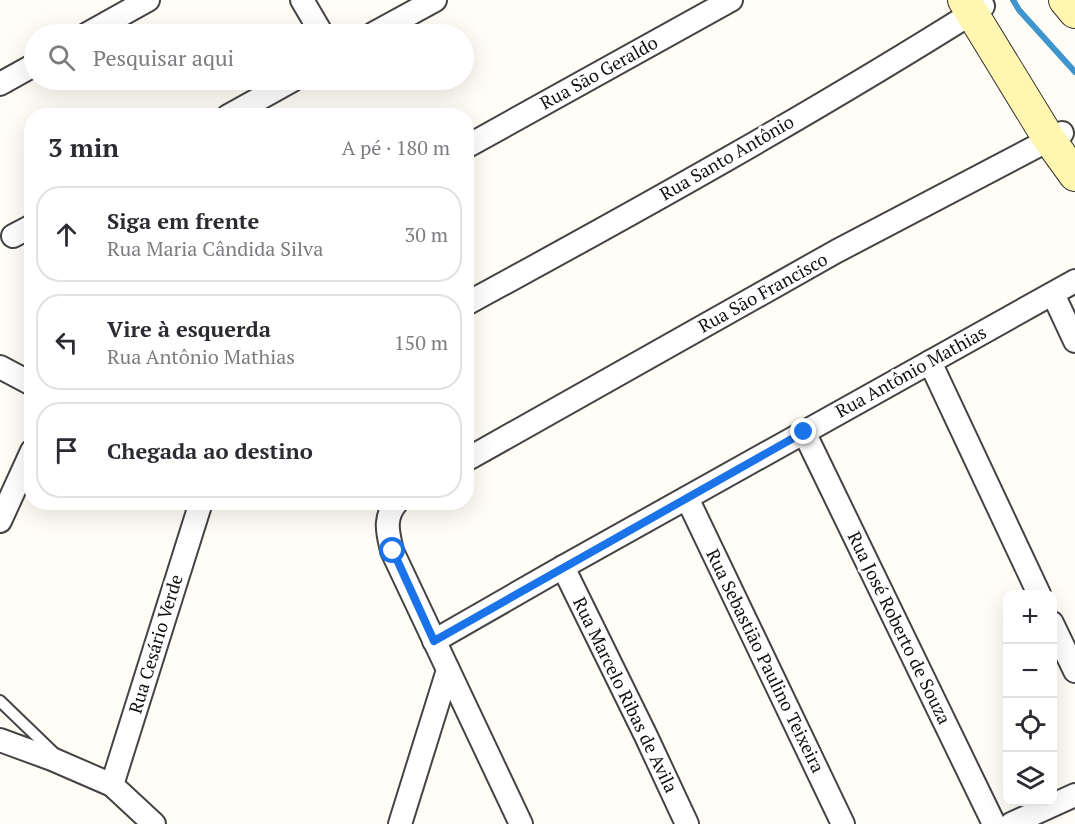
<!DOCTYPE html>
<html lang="pt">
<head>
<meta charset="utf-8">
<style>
  :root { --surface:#fff; --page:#f2f2f3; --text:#2b2b33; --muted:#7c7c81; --line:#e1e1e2 }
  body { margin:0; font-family:"PT Serif",serif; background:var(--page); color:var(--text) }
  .controls { position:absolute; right:18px; bottom:18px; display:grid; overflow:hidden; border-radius:12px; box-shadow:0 6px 24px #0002 }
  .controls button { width:54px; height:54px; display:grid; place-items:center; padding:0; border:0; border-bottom:2px solid var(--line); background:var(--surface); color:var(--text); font:30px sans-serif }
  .stop { position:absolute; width:18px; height:18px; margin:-14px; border:4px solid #1a73e8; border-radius:50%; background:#fff }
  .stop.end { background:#1a73e8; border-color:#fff; box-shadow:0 2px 6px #0008 }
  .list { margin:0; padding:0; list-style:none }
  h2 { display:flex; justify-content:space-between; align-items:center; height:78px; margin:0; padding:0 24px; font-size:26px }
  h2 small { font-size:20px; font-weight:400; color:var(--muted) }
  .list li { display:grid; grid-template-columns:39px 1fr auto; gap:18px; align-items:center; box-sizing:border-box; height:96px; margin:0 12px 12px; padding:0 12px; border:2px solid var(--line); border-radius:24px }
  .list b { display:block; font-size:22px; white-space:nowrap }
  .list p { margin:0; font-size:20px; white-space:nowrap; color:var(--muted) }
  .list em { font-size:20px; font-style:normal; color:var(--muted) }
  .icon { flex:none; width:33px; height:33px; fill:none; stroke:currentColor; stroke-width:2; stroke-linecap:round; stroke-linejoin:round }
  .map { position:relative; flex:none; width:1075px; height:824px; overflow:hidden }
  .search { position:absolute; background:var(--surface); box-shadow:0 6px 24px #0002; left:24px; top:24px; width:450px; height:66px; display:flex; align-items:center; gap:15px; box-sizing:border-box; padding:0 21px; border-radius:33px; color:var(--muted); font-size:22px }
  .panel { position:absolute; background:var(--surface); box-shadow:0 6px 24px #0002; left:24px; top:108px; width:450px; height:402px; border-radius:24px }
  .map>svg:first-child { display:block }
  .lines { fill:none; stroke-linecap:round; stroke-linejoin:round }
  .stream { stroke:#3f96cf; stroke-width:6 }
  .lane-casing { stroke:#444; stroke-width:14 }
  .street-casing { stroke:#444; stroke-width:26 }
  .secondary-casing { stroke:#333; stroke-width:34 }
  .lane { stroke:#fff; stroke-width:10 }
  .street { stroke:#fff; stroke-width:22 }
  .secondary { stroke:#fff6b0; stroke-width:32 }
  .route { stroke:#1a73e8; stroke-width:8 }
  .labels { text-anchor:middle; stroke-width:6; stroke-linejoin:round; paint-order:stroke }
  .street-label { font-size:18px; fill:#111; stroke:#fff }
</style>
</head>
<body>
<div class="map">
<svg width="1075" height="824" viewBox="0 0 1075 824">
  <rect width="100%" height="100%" fill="#fffdf5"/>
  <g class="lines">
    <polyline class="stream" points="1013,0 1019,10 1075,72"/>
    <g class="lane-casing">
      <polyline id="lane" points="0,701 56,755"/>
    </g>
    <g class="street-casing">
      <g id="street">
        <polyline points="302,0 322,34"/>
        <polyline points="87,34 148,0"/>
        <polyline points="373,34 435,0"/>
        <polyline points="0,84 34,65"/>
        <polyline points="228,116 293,80"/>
        <polyline points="466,147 731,0"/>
        <polyline points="13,236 32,226"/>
        <polyline points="1053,294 1075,341"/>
        <path d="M466,304C641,209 815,112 983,6"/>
        <polyline points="930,362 1039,594"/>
        <polyline points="0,367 32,384"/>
        <polyline points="804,432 994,824"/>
        <polyline points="466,460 837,251 1062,133"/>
        <polyline points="687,498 843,824"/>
        <path d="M397,502C383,518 388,533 392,551L521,824"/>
        <polyline points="0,521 32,451"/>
        <polyline points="563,567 646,736 687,824"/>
        <polyline points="1052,623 1075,671"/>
        <polyline points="434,641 563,567 1075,281"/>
        <polyline points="0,740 52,759 112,785 154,824"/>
        <polyline points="112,785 201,502"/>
        <polyline points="400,824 448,670"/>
        <polyline points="1011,824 1075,795"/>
      </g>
    </g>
    <g class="secondary-casing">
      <g id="secondary">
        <polyline points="964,0 1049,139 1075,175"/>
        <polyline points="1065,0 1075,12"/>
      </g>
    </g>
    <use href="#lane" class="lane"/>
    <use href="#street" class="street"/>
    <use href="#secondary" class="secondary"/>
  </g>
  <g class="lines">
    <polyline class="route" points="393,551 434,641 804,432"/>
  </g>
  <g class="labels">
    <g class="street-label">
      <text transform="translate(599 73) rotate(-29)" y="6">Rua São Geraldo</text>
      <text transform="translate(727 158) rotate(-30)" y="6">Rua Santo Antônio</text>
      <text transform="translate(763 293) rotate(-29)" y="6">Rua São Francisco</text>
      <text transform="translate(911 372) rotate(-29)" y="6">Rua Antônio Mathias</text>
      <text transform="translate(899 628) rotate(64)" y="6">Rua José Roberto de Souza</text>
      <text transform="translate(156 644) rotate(-73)" y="6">Rua Cesário Verde</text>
      <text transform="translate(765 661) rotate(64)" y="6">Rua Sebastião Paulino Teixeira</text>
      <text transform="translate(625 695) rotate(64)" y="6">Rua Marcelo Ribas de Avila</text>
    </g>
  </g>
</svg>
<div class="controls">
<button>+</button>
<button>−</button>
<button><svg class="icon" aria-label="locate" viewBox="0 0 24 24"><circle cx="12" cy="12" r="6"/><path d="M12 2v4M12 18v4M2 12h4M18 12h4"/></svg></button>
<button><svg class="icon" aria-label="layers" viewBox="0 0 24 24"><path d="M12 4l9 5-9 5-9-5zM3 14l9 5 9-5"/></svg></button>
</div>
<div class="stop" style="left:393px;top:551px"></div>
<div class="stop end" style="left:804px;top:432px"></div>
<div class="search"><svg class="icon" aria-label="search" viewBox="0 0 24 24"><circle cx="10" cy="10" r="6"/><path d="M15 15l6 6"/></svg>Pesquisar aqui</div>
<section class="panel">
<h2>3 min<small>A pé · 180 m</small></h2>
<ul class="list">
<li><svg class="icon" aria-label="ahead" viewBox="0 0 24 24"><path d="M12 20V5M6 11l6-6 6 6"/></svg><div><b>Siga em frente</b><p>Rua Maria Cândida Silva</p></div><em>30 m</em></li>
<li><svg class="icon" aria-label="left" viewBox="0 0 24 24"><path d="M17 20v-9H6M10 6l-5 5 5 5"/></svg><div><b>Vire à esquerda</b><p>Rua Antônio Mathias</p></div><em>150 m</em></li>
<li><svg class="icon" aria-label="arrive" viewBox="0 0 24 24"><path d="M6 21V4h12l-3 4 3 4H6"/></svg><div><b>Chegada ao destino</b></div></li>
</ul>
</section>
</div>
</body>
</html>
